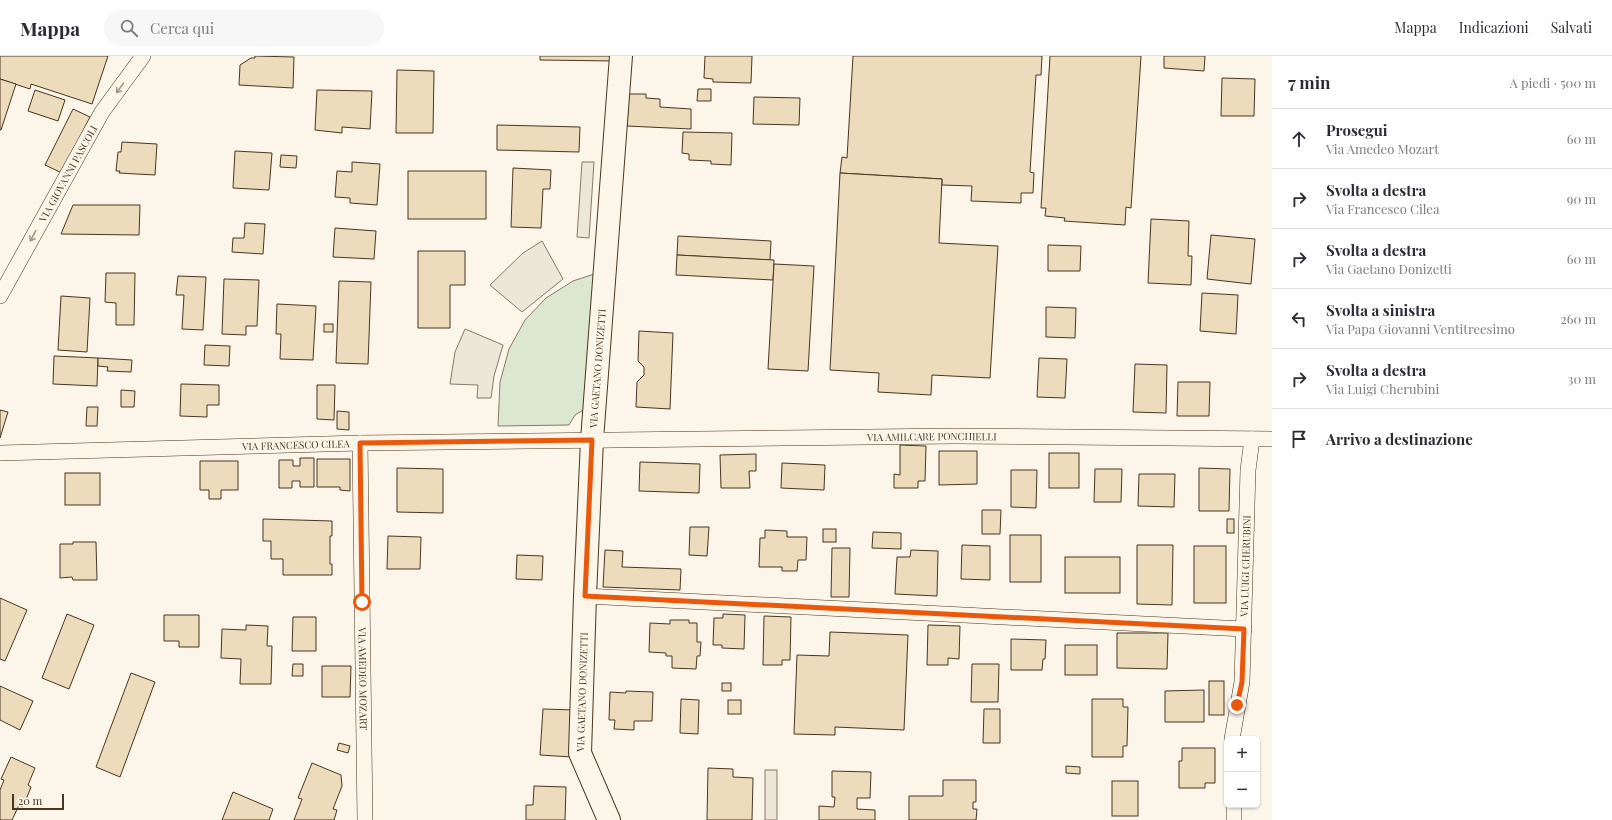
<!DOCTYPE html>
<html lang="it">
<head>
<meta charset="utf-8">
<style>
  :root { --surface:#fff; --page:#f7f7f7; --text:#2b2b33; --muted:#7c7c81; --line:#e1e1e2 }
  body { margin:0; font-family:"Playfair Display",serif; background:var(--page); color:var(--text) }
  .controls { position:absolute; right:12px; bottom:12px; display:grid; overflow:hidden; border-radius:6px; box-shadow:0 1px 3px #0004 }
  .controls button { width:36px; height:36px; display:grid; place-items:center; padding:0; border:0; border-bottom:1px solid var(--line); background:var(--surface); color:var(--text); font:20px sans-serif }
  .scale { position:absolute; left:12px; bottom:10px; width:52px; box-sizing:border-box; padding-left:4px; border:2px solid #4a3520; border-top:0; font-size:11px; line-height:14px; white-space:nowrap; color:#4a3520; -webkit-text-stroke:3px #fbf6e9; paint-order:stroke }
  .stop { position:absolute; width:12px; height:12px; margin:-9px; border:3px solid #ea580c; border-radius:50%; background:#fff }
  .stop.end { background:#ea580c; border-color:#fff; box-shadow:0 1px 4px #0008 }
  .list { margin:0; padding:0; list-style:none }
  h2 { display:flex; justify-content:space-between; align-items:center; height:52px; margin:0; padding:0 16px; font-size:17px }
  h2 small { font-size:13px; font-weight:400; color:var(--muted) }
  .list li { display:grid; grid-template-columns:26px 1fr auto; gap:12px; align-items:center; box-sizing:border-box; height:60px; padding:0 16px; border-top:1px solid var(--line) }
  .list b { display:block; font-size:15px; white-space:nowrap }
  .list p { margin:0; font-size:13px; white-space:nowrap; color:var(--muted) }
  .list em { font-size:13px; font-style:normal; color:var(--muted) }
  .icon { flex:none; width:22px; height:22px; fill:none; stroke:currentColor; stroke-width:2; stroke-linecap:round; stroke-linejoin:round }
  .map { position:relative; flex:none; width:1272px; height:764px; overflow:hidden }
  header { display:flex; align-items:center; gap:24px; box-sizing:border-box; height:56px; padding:0 20px; background:var(--surface); border-bottom:1px solid var(--line) }
  header strong { font-size:19px }
  nav { display:flex; gap:22px; margin-inline-start:auto; font-size:14px }
  .search { width:280px; height:36px; background:var(--page); display:flex; align-items:center; gap:10px; box-sizing:border-box; padding:0 14px; border-radius:22px; color:var(--muted); font-size:15px }
  main { display:flex }
  aside { flex:1; background:var(--surface) }
  .map>svg:first-child { display:block }
  .green { fill:#dce7d0; stroke:#887966 }
  .parking { fill:#ede7d9; stroke:#887966 }
  .building { fill:#ecdcbc; stroke:#4a3520 }
  .lines { fill:none; stroke-linecap:round; stroke-linejoin:round }
  .street-casing { stroke:#4a3520; stroke-width:16 }
  .secondary-casing { stroke:#4a3520; stroke-width:24 }
  .street { stroke:#fbf6e9; stroke-width:15 }
  .secondary { stroke:#fbf6e9; stroke-width:22 }
  .oneway { stroke:#a29684 }
  .route { stroke:#ea580c; stroke-width:5 }
  .labels { text-anchor:middle; stroke-width:3; stroke-linejoin:round; paint-order:stroke }
  .street-label { font-size:10px; fill:#4a3520; stroke:#fbf6e9 }
</style>
</head>
<body>
<header>
<strong>Mappa</strong>
<div class="search"><svg class="icon" aria-label="search" viewBox="0 0 24 24"><circle cx="10" cy="10" r="6"/><path d="M15 15l6 6"/></svg>Cerca qui</div>
<nav><a>Mappa</a><a>Indicazioni</a><a>Salvati</a></nav>
</header>
<main>
<div class="map">
<svg width="1272" height="764" viewBox="0 0 1272 764">
  <rect width="100%" height="100%" fill="#fbf6e9"/>
  <polygon class="green" points="594,218 585,353 575,359 569,369 498,370 500,326 509,293 525,264 546,242 573,225"/>
  <g class="parking">
    <polygon points="582,106 594,106 589,182 577,181"/>
    <polygon points="542,185 563,223 522,256 490,229 523,197"/>
    <polygon points="465,273 503,289 494,320 491,342 477,342 478,329 450,328 455,296"/>
    <rect x="765" y="714" width="12" height="50"/>
  </g>
  <g class="building">
    <polygon points="0,0 108,0 92,48 31,28 30,33 0,23"/>
    <polygon points="255,0 294,1 293,32 239,29 240,9 251,2 255,2"/>
    <polygon points="540,0 617,0 616,5 540,4"/>
    <polygon points="705,0 752,0 751,27 713,26 713,23 704,22"/>
    <polygon points="853,0 1042,0 1041,19 1036,19 1030,116 1034,117 1033,137 1021,137 1021,147 971,145 972,130 942,129 942,123 840,117 842,101 847,102"/>
    <polygon points="1050,0 1141,0 1131,152 1126,151 1125,169 1064,165 1065,162 1045,160 1046,152 1041,152"/>
    <polygon points="1164,0 1205,0 1204,15 1164,12"/>
    <polygon points="397,14 434,15 433,77 396,77"/>
    <polygon points="1222,22 1255,23 1254,60 1221,60"/>
    <polygon points="0,23 16,28 1,74 0,74"/>
    <polygon points="698,33 711,33 711,45 697,45"/>
    <polygon points="35,34 65,44 58,65 28,55"/>
    <polygon points="317,34 372,35 370,73 342,71 342,77 315,74"/>
    <polygon points="629,38 646,38 646,42 660,43 660,51 691,53 691,73 627,70"/>
    <polygon points="754,41 800,42 799,69 753,68"/>
    <polygon points="73,53 90,61 62,117 45,109"/>
    <polygon points="497,69 580,71 579,96 497,94"/>
    <polygon points="683,76 732,77 731,109 711,108 711,105 689,104 689,98 682,97"/>
    <polygon points="122,86 157,88 155,119 119,117 120,115 116,115 118,96 121,96"/>
    <polygon points="235,95 272,97 269,134 233,132"/>
    <polygon points="281,99 297,100 296,112 280,111"/>
    <polygon points="352,106 380,108 377,149 350,147 350,142 335,141 337,115 352,116"/>
    <polygon points="513,112 551,114 550,133 543,133 541,172 511,171"/>
    <rect x="408" y="115" width="78" height="48"/>
    <polygon points="840,117 942,123 939,187 998,190 990,322 932,319 931,339 878,336 879,317 830,314"/>
    <polygon points="73,149 140,149 139,179 61,178"/>
    <polygon points="1151,163 1189,165 1188,200 1192,200 1191,229 1148,227"/>
    <polygon points="245,167 265,168 263,198 232,196 233,182 244,182"/>
    <polygon points="335,172 376,175 374,203 333,201"/>
    <polygon points="1211,179 1255,183 1251,228 1207,223"/>
    <polygon points="678,180 771,185 770,204 677,199"/>
    <polygon points="1048,189 1081,190 1080,215 1048,215"/>
    <polygon points="418,195 465,195 465,229 450,229 450,272 418,272"/>
    <polygon points="677,199 774,204 773,224 676,219"/>
    <polygon points="774,208 814,210 808,315 768,313"/>
    <polygon points="106,217 135,217 134,269 116,269 116,247 105,246"/>
    <polygon points="178,220 206,221 203,274 182,273 184,239 176,239"/>
    <polygon points="224,223 259,224 257,270 246,270 246,279 222,278"/>
    <polygon points="339,225 371,226 368,308 336,307"/>
    <polygon points="1202,237 1238,239 1236,278 1200,275"/>
    <polygon points="61,240 90,242 87,296 58,294"/>
    <polygon points="277,248 316,250 313,304 280,303 281,278 276,278"/>
    <polygon points="1046,251 1076,252 1075,282 1046,281"/>
    <rect x="324" y="268" width="9" height="8"/>
    <polygon points="639,275 673,277 670,353 636,351 637,326 644,319 644,311 638,305"/>
    <polygon points="205,289 230,290 229,310 204,309"/>
    <polygon points="54,300 98,302 97,330 53,328"/>
    <polygon points="98,302 132,304 131,316 107,315 108,311 98,310"/>
    <polygon points="1039,302 1067,303 1065,342 1037,341"/>
    <polygon points="1135,308 1167,309 1166,357 1133,356"/>
    <polygon points="1178,326 1210,326 1209,360 1177,360"/>
    <polygon points="181,328 219,329 219,349 207,349 207,361 180,360"/>
    <polygon points="317,329 335,329 334,364 317,363"/>
    <polygon points="121,334 135,335 134,351 121,351"/>
    <polygon points="87,351 98,351 97,370 86,370"/>
    <polygon points="0,354 8,356 0,382"/>
    <polygon points="337,355 349,356 349,374 337,373"/>
    <polygon points="900,389 926,390 925,425 918,425 918,432 894,432 894,418 900,419"/>
    <polygon points="939,395 977,395 977,428 939,429"/>
    <rect x="1049" y="397" width="30" height="35"/>
    <polygon points="756,398 756,415 749,415 750,432 721,432 720,399"/>
    <polygon points="300,402 314,402 314,431 300,431 300,425 292,425 292,432 279,432 279,404 293,404 293,410 300,410"/>
    <polygon points="317,403 350,403 350,435 340,434 340,431 317,431"/>
    <polygon points="200,405 238,405 238,434 221,434 221,443 209,443 209,434 200,434"/>
    <polygon points="640,406 700,408 699,437 639,435"/>
    <polygon points="782,407 825,409 824,434 781,432"/>
    <polygon points="397,412 443,413 443,457 397,456"/>
    <polygon points="1199,412 1230,413 1229,455 1199,455"/>
    <polygon points="1095,413 1122,413 1121,446 1094,446"/>
    <polygon points="1011,414 1037,414 1036,452 1011,451"/>
    <rect x="65" y="417" width="35" height="32"/>
    <polygon points="1139,418 1175,418 1174,451 1138,450"/>
    <polygon points="982,454 1001,454 1000,478 982,478"/>
    <polygon points="263,463 332,465 332,480 330,480 330,508 332,508 332,519 283,519 283,503 271,503 271,485 263,485"/>
    <rect x="1227" y="463" width="7" height="14"/>
    <polygon points="690,471 709,471 707,500 689,499"/>
    <rect x="823" y="473" width="13" height="13"/>
    <polygon points="765,474 787,475 787,481 807,481 806,504 798,504 797,515 782,515 782,511 759,511 760,482 765,482"/>
    <polygon points="873,476 901,477 901,493 872,492"/>
    <rect x="1010" y="479" width="31" height="47"/>
    <polygon points="388,480 421,481 420,513 387,513"/>
    <polygon points="73,486 96,486 97,524 73,524 72,521 60,522 60,488 73,488"/>
    <polygon points="962,489 990,490 990,524 961,523"/>
    <polygon points="1137,489 1173,489 1172,549 1137,548"/>
    <rect x="1194" y="490" width="32" height="57"/>
    <polygon points="832,492 850,492 849,541 831,541"/>
    <polygon points="605,494 623,495 622,511 681,513 680,534 603,531"/>
    <polygon points="911,494 938,495 937,540 895,538 897,501 910,501"/>
    <polygon points="517,499 543,500 542,524 516,523"/>
    <rect x="1065" y="501" width="55" height="36"/>
    <polygon points="0,542 27,554 5,605 0,603"/>
    <polygon points="67,558 94,569 69,633 42,622"/>
    <polygon points="723,558 745,559 744,593 722,592 722,589 713,589 714,562 723,562"/>
    <polygon points="164,559 199,559 199,591 179,591 179,585 164,585"/>
    <polygon points="764,560 791,561 790,604 782,604 782,609 763,609"/>
    <polygon points="293,561 316,561 316,595 292,595"/>
    <polygon points="670,564 689,564 689,567 697,567 697,586 701,586 700,600 697,600 696,613 672,612 672,600 666,600 666,597 649,596 650,567 670,568"/>
    <polygon points="246,569 268,570 267,590 272,590 271,628 240,628 241,603 221,602 222,573 246,574"/>
    <polygon points="928,569 960,570 959,603 948,602 948,609 927,609"/>
    <polygon points="830,576 908,579 904,674 835,671 835,679 794,678 797,599 829,600"/>
    <polygon points="1117,577 1168,577 1167,613 1117,612"/>
    <polygon points="1011,583 1046,584 1045,603 1043,603 1042,614 1011,614"/>
    <rect x="1065" y="589" width="32" height="30"/>
    <polygon points="293,608 303,608 303,620 292,620"/>
    <polygon points="972,608 999,608 998,646 971,646"/>
    <polygon points="322,610 351,610 350,641 322,641"/>
    <polygon points="131,617 155,626 120,721 96,711"/>
    <rect x="1209" y="625" width="15" height="34"/>
    <rect x="722" y="627" width="9" height="8"/>
    <polygon points="0,630 33,645 20,674 0,664"/>
    <polygon points="1204,634 1204,666 1165,666 1165,635"/>
    <polygon points="626,635 653,636 652,665 634,665 634,674 614,673 615,664 609,664 610,636 626,637"/>
    <polygon points="681,643 699,644 698,678 680,677"/>
    <polygon points="1092,643 1123,643 1123,651 1128,651 1127,690 1123,690 1123,701 1092,701"/>
    <rect x="728" y="644" width="13" height="14"/>
    <polygon points="543,653 575,654 572,701 540,699"/>
    <polygon points="984,653 1000,653 1000,687 983,687"/>
    <polygon points="339,687 350,690 348,697 337,694"/>
    <polygon points="1182,692 1215,692 1215,727 1205,727 1205,732 1179,732 1179,705 1182,705"/>
    <polygon points="11,701 35,712 28,729 31,731 23,751 19,749 12,764 0,764 0,734 4,724 1,723"/>
    <polygon points="312,707 341,719 342,730 333,753 337,754 334,764 294,764 302,743 298,742"/>
    <polygon points="1066,710 1080,711 1080,718 1066,717"/>
    <polygon points="708,712 733,713 733,721 753,722 752,764 707,764"/>
    <polygon points="832,715 871,716 870,742 857,742 857,753 875,754 875,764 819,764 819,750 834,751 835,741 832,741"/>
    <polygon points="943,724 976,724 976,746 973,746 973,753 977,753 976,764 909,764 909,740 943,740"/>
    <rect x="1112" y="725" width="26" height="35"/>
    <polygon points="534,730 566,731 565,764 526,764 526,749 533,749"/>
    <polygon points="233,736 273,753 269,764 222,764"/>
  </g>
  <g class="lines">
    <g class="street-casing">
      <g id="street">
        <path id="s1" d="M0,240L102,56L143,0"/>
        <path id="s2" d="M360,387L365,764"/>
        <path id="s3" d="M0,397L360,387L954,380L1272,383"/>
        <polyline points="585,540 1244,573"/>
        <path id="s4" d="M1232,683L1242,626L1248,414L1252,383"/>
        <polyline points="1234,749 1234,764"/>
      </g>
    </g>
    <g class="secondary-casing">
      <g id="secondary">
        <path id="s5" d="M609,764L580,697L585,540L592,384L621,0"/>
      </g>
    </g>
    <use href="#street" class="street"/>
    <use href="#secondary" class="secondary"/>
  </g>
  <defs><path id="oneway-shaft" d="M-6 0H5M1.5-3L5.5 0L1.5 3" fill="none" stroke-width="1.6" stroke-linecap="round" stroke-linejoin="round"/></defs>
  <g class="oneway">
    <use href="#oneway-shaft" transform="translate(120 32) rotate(126)"/>
    <use href="#oneway-shaft" transform="translate(33 180) rotate(118)"/>
  </g>
  <g class="lines">
    <polyline class="route" points="362,546 360,387 592,384 585,540 1244,573 1242,626 1237,649"/>
  </g>
  <g class="labels">
    <g class="street-label">
      <text dy="4" stroke="none"><textPath href="#s1" startOffset="140">VIA GIOVANNI PASCOLI</textPath></text>
      <text dy="4" stroke="none"><textPath href="#s5" startOffset="458">VIA GAETANO DONIZETTI</textPath></text>
      <text dy="4" stroke="none"><textPath href="#s3" startOffset="932">VIA AMILCARE PONCHIELLI</textPath></text>
      <text dy="4" stroke="none"><textPath href="#s3" startOffset="296">VIA FRANCESCO CILEA</textPath></text>
      <text dy="4" stroke="none"><textPath href="#s4" startOffset="174">VIA LUIGI CHERUBINI</textPath></text>
      <text dy="4" stroke="none"><textPath href="#s2" startOffset="236">VIA AMEDEO MOZART</textPath></text>
      <text dy="4" stroke="none"><textPath href="#s5" startOffset="134">VIA GAETANO DONIZETTI</textPath></text>
    </g>
  </g>
</svg>
<div class="controls">
<button>+</button>
<button>−</button>
</div>
<div class="scale">20 m</div>
<div class="stop" style="left:362px;top:546px"></div>
<div class="stop end" style="left:1237px;top:649px"></div>
</div>
<aside>
<h2>7 min<small>A piedi · 500 m</small></h2>
<ul class="list">
<li><svg class="icon" aria-label="ahead" viewBox="0 0 24 24"><path d="M12 20V5M6 11l6-6 6 6"/></svg><div><b>Prosegui</b><p>Via Amedeo Mozart</p></div><em>60 m</em></li>
<li><svg class="icon" aria-label="right" viewBox="0 0 24 24"><path d="M7 20v-9h11M14 6l5 5-5 5"/></svg><div><b>Svolta a destra</b><p>Via Francesco Cilea</p></div><em>90 m</em></li>
<li><svg class="icon" aria-label="right" viewBox="0 0 24 24"><path d="M7 20v-9h11M14 6l5 5-5 5"/></svg><div><b>Svolta a destra</b><p>Via Gaetano Donizetti</p></div><em>60 m</em></li>
<li><svg class="icon" aria-label="left" viewBox="0 0 24 24"><path d="M17 20v-9H6M10 6l-5 5 5 5"/></svg><div><b>Svolta a sinistra</b><p>Via Papa Giovanni Ventitreesimo</p></div><em>260 m</em></li>
<li><svg class="icon" aria-label="right" viewBox="0 0 24 24"><path d="M7 20v-9h11M14 6l5 5-5 5"/></svg><div><b>Svolta a destra</b><p>Via Luigi Cherubini</p></div><em>30 m</em></li>
<li><svg class="icon" aria-label="arrive" viewBox="0 0 24 24"><path d="M6 21V4h12l-3 4 3 4H6"/></svg><div><b>Arrivo a destinazione</b></div></li>
</ul>
</aside>
</main>
</body>
</html>
